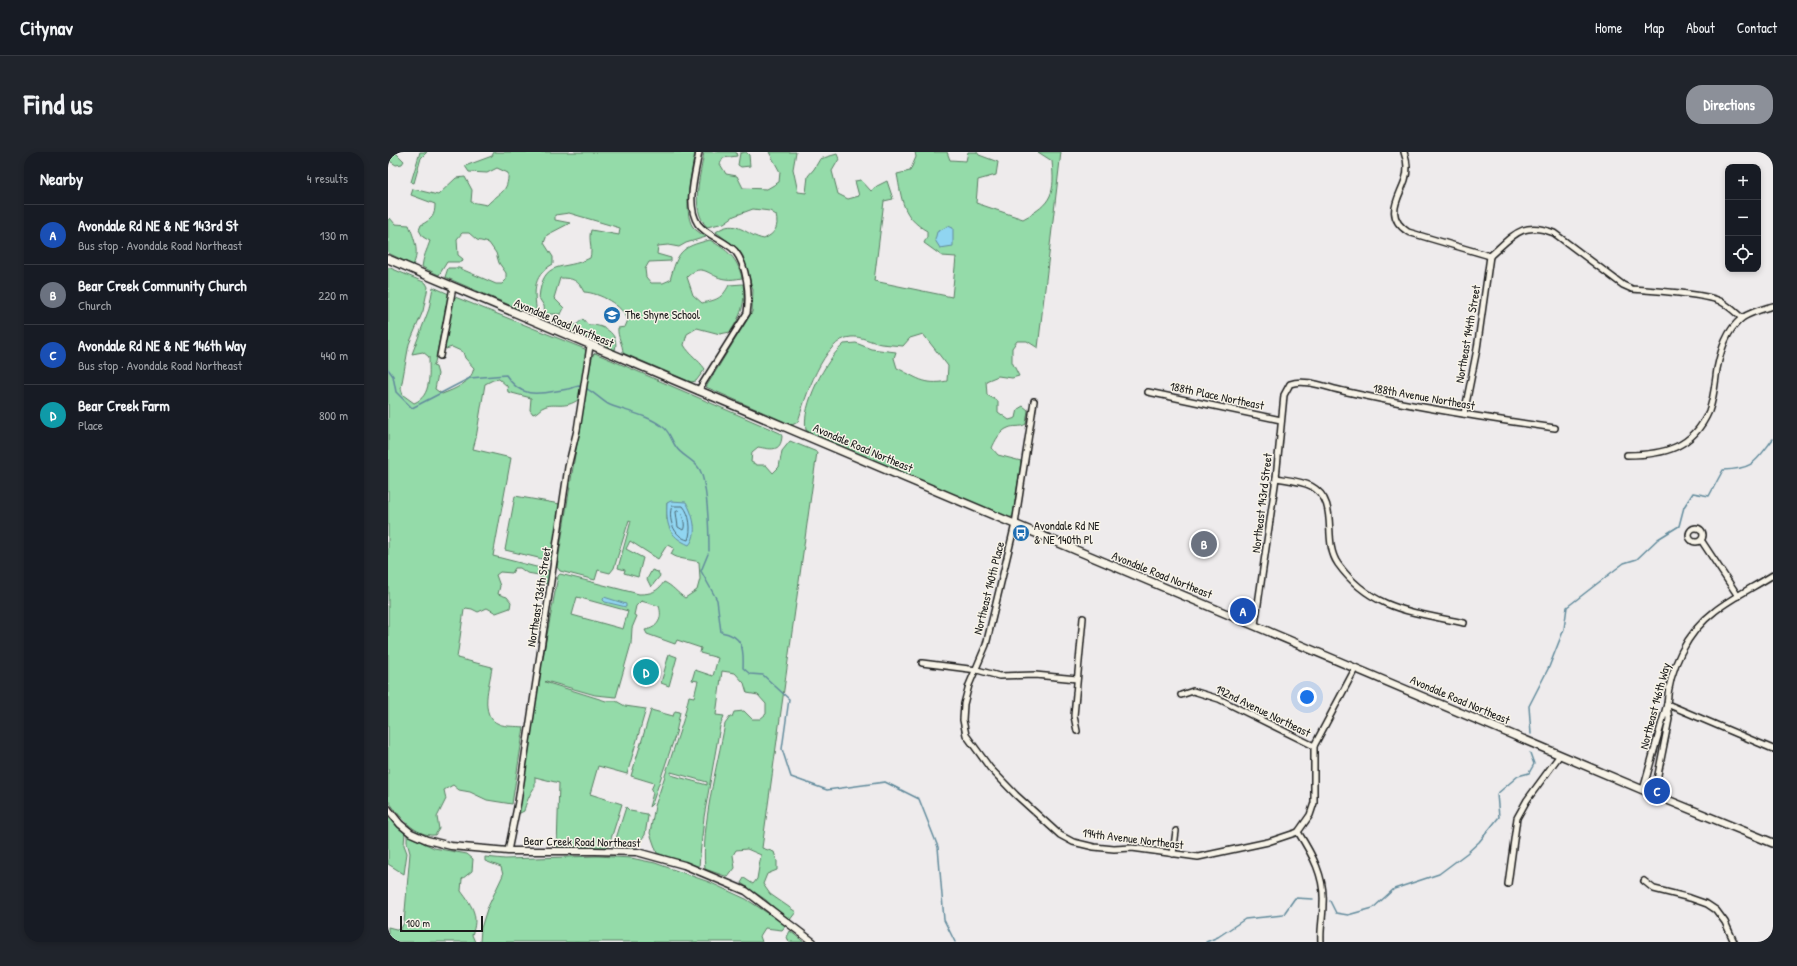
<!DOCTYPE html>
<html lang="en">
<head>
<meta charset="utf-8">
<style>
  :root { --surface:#171b24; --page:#20242c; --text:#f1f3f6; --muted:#9ea1a6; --line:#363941; --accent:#8c9099 }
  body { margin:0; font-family:"Patrick Hand",sans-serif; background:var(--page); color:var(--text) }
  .controls { position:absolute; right:12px; top:12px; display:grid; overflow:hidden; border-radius:8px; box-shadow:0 2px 6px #0003 }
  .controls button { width:36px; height:36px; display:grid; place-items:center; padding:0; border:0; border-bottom:1px solid var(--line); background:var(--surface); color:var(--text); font:20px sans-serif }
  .scale { position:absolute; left:12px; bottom:10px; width:83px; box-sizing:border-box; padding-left:4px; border:2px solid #1c1c1c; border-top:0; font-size:11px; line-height:14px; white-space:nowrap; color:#1c1c1c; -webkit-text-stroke:3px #f7f3e8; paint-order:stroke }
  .you { position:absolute; left:919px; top:545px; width:14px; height:14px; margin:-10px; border:3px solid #fff; border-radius:50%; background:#1a73e8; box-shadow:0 0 0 6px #1a73e833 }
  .badge { display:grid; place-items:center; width:26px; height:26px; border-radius:50%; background:var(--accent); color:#fff; font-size:13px; font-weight:700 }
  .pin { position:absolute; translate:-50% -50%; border:2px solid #fff; box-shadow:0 1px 4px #0006 }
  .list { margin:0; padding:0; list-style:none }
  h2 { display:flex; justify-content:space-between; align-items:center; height:52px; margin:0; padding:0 16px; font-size:17px }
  h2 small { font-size:13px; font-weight:400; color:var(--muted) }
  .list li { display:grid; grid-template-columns:26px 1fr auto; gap:12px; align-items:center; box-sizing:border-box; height:60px; padding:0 16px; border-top:1px solid var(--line) }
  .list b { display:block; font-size:15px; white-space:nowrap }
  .list p { margin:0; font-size:13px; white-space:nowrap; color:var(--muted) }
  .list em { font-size:13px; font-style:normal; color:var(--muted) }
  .icon { flex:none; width:22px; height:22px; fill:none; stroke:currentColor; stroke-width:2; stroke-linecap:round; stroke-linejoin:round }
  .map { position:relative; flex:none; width:1385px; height:790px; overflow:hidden; border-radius:16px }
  header { display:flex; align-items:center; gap:24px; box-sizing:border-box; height:56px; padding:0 20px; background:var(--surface); border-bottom:1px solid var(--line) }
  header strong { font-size:19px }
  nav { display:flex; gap:22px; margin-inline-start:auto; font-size:14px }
  .intro { display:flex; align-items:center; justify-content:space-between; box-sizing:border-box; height:96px; padding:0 24px }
  h1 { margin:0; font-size:28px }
  .button { padding:10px 18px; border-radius:16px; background:var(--accent); color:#fff; font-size:14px; font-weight:700 }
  main { display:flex; gap:24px; padding:0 24px }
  aside { flex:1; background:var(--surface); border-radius:16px; box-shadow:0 2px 6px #0003 }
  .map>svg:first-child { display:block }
  .green { fill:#94dba9; stroke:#587c62; fill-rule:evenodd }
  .water { fill:#90d5f1; stroke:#628b9c }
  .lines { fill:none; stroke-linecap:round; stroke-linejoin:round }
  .shore { stroke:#4a6671; stroke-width:1 }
  .stream { stroke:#628b9c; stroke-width:1.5 }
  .minor-casing { stroke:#1c1c1c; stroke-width:8 }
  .tertiary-casing { stroke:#1c1c1c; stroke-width:9 }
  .secondary-casing { stroke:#1c1c1c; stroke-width:10 }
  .minor { stroke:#f7f3e8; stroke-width:5 }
  .tertiary { stroke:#f7f3e8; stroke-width:6 }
  .secondary { stroke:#f7f3e8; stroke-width:7 }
  .labels { text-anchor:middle; stroke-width:3; stroke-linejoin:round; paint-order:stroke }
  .poi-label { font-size:12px; fill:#1c1c1c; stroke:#f7f3e8; text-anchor:start }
  .street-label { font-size:12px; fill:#1c1c1c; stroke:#f7f3e8 }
</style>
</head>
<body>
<header>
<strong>Citynav</strong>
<nav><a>Home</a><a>Map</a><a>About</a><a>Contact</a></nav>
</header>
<div class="intro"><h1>Find us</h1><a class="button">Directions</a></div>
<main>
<aside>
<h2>Nearby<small>4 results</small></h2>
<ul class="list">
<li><span class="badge" style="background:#1a4fb4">A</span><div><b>Avondale Rd NE &amp; NE 143rd St</b><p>Bus stop · Avondale Road Northeast</p></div><em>130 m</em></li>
<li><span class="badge" style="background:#6b7280">B</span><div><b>Bear Creek Community Church</b><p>Church</p></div><em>220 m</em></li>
<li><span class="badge" style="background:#1a4fb4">C</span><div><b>Avondale Rd NE &amp; NE 146th Way</b><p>Bus stop · Avondale Road Northeast</p></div><em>440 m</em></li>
<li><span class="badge" style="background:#0f9aa8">D</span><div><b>Bear Creek Farm</b><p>Place</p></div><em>800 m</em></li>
</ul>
</aside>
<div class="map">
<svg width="1385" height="790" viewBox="0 0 1385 790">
  <rect width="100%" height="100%" fill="#eeebec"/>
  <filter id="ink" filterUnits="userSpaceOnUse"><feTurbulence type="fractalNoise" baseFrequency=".025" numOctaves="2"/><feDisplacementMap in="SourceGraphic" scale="8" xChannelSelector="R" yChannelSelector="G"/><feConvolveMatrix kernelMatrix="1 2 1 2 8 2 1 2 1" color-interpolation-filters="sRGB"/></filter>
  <g filter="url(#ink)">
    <g class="green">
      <polygon points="0,0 7,0 16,9 14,12 8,13 0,8"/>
      <polygon points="32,0 39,0 33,6 26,31 23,30"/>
      <path d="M106,0H307C304,18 294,60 305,75C308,79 314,82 318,85L298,91L291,95L280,93L270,94L269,102L283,106V109L261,110L257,117L258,125L263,131H275L282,128C290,100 292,95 322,88C340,99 349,105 354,126C348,127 343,128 337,127C321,125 315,109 299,125L305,143L314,151C328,148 334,147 341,133L355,132C358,151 353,164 342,180L332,182L309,176L299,182L296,193C302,203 310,207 317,217L308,229L303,230L235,201C235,192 229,185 230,176L237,175L240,168C234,153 212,141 196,140C190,128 185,126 172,126L166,146L176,156L173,162H157L156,154L151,146C155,105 175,120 202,106C205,96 200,88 203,78L231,83L232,76L181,61L167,63V68L182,71L159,83L156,91L165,105V112C142,125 147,142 149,165L57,125L60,116H71L108,132H114L118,128V121L111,111L108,101L101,91L89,88L81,81H74L69,87L70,103L75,107L74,110H59L51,123L34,115C35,105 39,98 42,89L35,85L31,78L33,73C44,67 47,64 47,52L23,43L25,37L50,43L68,26L77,25L84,38L83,50L99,53C110,41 121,41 120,21L109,16L99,21L81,20L77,14L104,4Z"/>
      <path d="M316,0H348L349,4L335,6L332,12L338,22L349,24L355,36L379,37L391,30L392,20L381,0H408L405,17L410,40L418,41L420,24L426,17L432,7L449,2L451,7L444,19L450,42L460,47L471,44L467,29L473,28L483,39L489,34L499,29L505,47L496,49L486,129L564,145L568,105L554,104L536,91L539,85V79C514,65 514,48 509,22L522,19L528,5L527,0H559L562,8L578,9L580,0H589L591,3L610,10L608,23L590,28L588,51L635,67C665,51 667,41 664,9L650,0H673L650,196L639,189H629L624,196V210L631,224L624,226L610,224L598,229L599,243L610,249V260L621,268L628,266L630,257L635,254L640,258L638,272C632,276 626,273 620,276C612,279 607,289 604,296L610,303L633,309L625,364L621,366L424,282L418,278C413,254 438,207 456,192L468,191L483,197L508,200L506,206L509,216C528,225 536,234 559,229L560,214L535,182L522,186L515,194C508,193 500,193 493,192C483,190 473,184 463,185C436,186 416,248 410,270L404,273L318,235L364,160L365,138L355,104L351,98L328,80C348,65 358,84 376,87C387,81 391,76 388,63L382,59L365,57L346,64L336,71L319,75C301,56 313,23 316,0Z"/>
      <polygon points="358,0 361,3 362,14 353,15 350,13 352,1"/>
      <path d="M2,66L7,72L21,73C26,86 32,100 25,113L0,101V68Z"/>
      <path d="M0,115L38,131L40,135L35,159L21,192L13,236L15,243L26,251C44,244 41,222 41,205L35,200L24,202L41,157L45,135L61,142L47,210L45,214L48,215L50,222L47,237L54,242C67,237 83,231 86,216L77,206L75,200L64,195L58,197L56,193L65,148L67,145L197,197L199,201L191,247C177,258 166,250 156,255C152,256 150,261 145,262L142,258L143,246L120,240L119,234L111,227L105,228L97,232L88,286L85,297L123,306L105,404L160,418L161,421V432L155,431L151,423L139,421L132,416H127L124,421L112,420L108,423L112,434L110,442L119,445L123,450L122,456L108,461L99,456L90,460L84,457L78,456L76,458L69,506L104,515C102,532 90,564 111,572C118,575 128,574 136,575L124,652L99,648L82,640L71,638L65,633L56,638L58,647L49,665L51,677L47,683C27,685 10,663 0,648Z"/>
      <path d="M195,167L200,173C214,172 232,181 227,198L166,172L169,170L188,173Z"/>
      <path d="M207,201L392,281L394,284C393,301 382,297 370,295L364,300L363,310L369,313H378L385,321L391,315L394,299L402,289L429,300L374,696L386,700L389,709V718L379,722L375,732L382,742L408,760L401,769L378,748L353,731L356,726L365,732L369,727L373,703L359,697L348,698L345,703L347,716L340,725L317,717C313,673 329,615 337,572L342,565H344L346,560L356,559L364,567H372L378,562V552L370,543L359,541L356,531L347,521L334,519L328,563L336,564L332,574L316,665L311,714L310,716L269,701L262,681L267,654L295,569L301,544L306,545L310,529L304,528L307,518L325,524L330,506L312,501L313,496L289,488L287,492L259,482L257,478C270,476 275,466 271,454L253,449L248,454L246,463L249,464L244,476L243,492L228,545L207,543L158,529L157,530L218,549H228L237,554L258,557L239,622L210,614L202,642L234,652L221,693L219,695L169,696L171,631L147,625V635C143,639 137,653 136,659L130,662L151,526L170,424L172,422L251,442C263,442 269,440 276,430C285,434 289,441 297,446L309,438L312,427L311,410C302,407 291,408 283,402L286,396L279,393L270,407L242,389L238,397L255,406L250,425L236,421L237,418L230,416L243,369L241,368L226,416L222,421L210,418L207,428L172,419L169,415L200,222L205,203ZM279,351L301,356L306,374L279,368ZM189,445L240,459L235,477L184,463ZM283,620L319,630V633L283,623Z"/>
      <polygon points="127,344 172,352 163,409 117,398"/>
      <polygon points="264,418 270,420 272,424 263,435 259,427"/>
      <polygon points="281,502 289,505 281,534 273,531"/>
      <polygon points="263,558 285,564 287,559 292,560 288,581 264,652 261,655 265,641 263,638 266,631 243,624"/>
      <polygon points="238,655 242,659 259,662 260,664 257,683 247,695 225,696"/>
      <polygon points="0,665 17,680 16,693 19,701 16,722 0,712"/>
      <path d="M19,683L46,696L79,702L85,707L84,719L74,727L73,739C85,755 91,764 84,783L87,790H0V775L12,778L16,771L22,701L19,690Z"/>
      <polygon points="209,704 243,706 267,711 321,730 358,747 398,773 394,778 377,776 372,784 374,790 92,790 93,776 99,757 115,723 113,715 97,709 97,705 117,707"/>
      <polygon points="402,779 416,790 401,790 399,785"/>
    </g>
    <g class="water">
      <polygon points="560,74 565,76 565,94 552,96 547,88 549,80"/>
      <path d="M283,349L298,350C305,362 311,382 301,393C280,384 278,372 279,351Z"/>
      <polygon points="216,445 238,452 238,455 217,450 215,448"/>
    </g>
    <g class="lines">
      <g class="shore">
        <path d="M284,354H295C302,362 304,378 300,388C286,385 279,366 284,354Z"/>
        <path d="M290,359L293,360C295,365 298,374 295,378L290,375L288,360Z"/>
      </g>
      <g class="stream">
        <path d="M0,217L5,224L8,240L24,256L82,226L118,223C134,249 154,241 180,237C183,237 188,234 191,234C202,235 213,249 222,253C240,260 260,263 275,275C282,280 283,288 288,295C293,303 304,307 310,315C320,327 321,382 321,399"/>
        <path d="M320,402L313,419L329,448L333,480C355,484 356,496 355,516L362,522L375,523L401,547L394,597L403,625L439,638L497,630L531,647L550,695L556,768L567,790"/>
        <path d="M1143,582L1141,554L1161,515L1176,477L1179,455L1228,417L1236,411L1249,407L1270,387L1291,374L1296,355L1305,341L1321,344L1335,318C1366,317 1367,310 1385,287"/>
        <polyline points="942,749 948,761 960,763 985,756 1006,737 1051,722 1079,701 1091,690 1111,665 1109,642 1130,624 1141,621 1146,612 1142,601"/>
        <polyline points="818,790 830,785 857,767 895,763 907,746 925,747"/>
      </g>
      <g class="minor-casing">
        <g id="minor">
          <path d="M1016,0C1019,8 1020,19 1017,28C1010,48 996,64 1020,80L1102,104"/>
          <path d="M1102,104C1125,84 1134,68 1166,81L1235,133L1244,137C1265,139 1315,141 1332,149C1341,154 1347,160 1354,166"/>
          <polyline points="52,204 65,135"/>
          <path d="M310,239L359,161C362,142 359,114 347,99C337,88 319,84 310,72C297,53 308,20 311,0"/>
          <polyline points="760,240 893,268"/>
          <polyline points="646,249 627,372 598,493 581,533 576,552 575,568 578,583 602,616 628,643 672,683 685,690 706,695 726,697 744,696 810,705 880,690 910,680"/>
          <polyline points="1076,262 1089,197 1102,104"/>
          <path d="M1239,303C1276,303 1305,296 1321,259C1326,246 1327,231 1329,217C1333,198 1338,179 1354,166C1363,160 1375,157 1385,154"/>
          <path d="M888,326C899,328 913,329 923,334C953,350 933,388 950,412C983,458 1025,460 1076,471"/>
          <circle cx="1308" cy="383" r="7"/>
          <polyline points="1313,388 1350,444"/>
          <path d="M867,473L888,326L896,243L902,232C917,226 940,236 955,239C1026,255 1096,266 1167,276"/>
          <polyline points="534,511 589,518 611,524 647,523 689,527"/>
          <polyline points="793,543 805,539 831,547 926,594"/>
          <polyline points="1279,552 1385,597"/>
          <polyline points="689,579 686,564 695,466"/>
          <path d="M1255,638L1279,552C1281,517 1299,480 1327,459C1345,445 1366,435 1385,423"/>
          <polyline points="1266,643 1281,567 1279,553"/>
          <polyline points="120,699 130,650 180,315 189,278 202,194"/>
          <polyline points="785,702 788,679"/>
          <polyline points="1256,729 1266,737 1302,746 1319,752 1328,758 1337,770 1346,790"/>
          <polyline points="1120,732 1129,666 1139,648 1172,603"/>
          <path d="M933,790C932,777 935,765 935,752C937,725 924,702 910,680L922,663L926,651V594L967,517"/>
        </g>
      </g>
      <g class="tertiary-casing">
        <polyline id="tertiary" points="0,657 12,672 23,681 39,688 63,694 120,699 207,699 249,700 296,713 358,739 425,790"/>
      </g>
      <g class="secondary-casing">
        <polyline id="secondary" points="0,107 1255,638 1385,691"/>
      </g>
      <use href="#minor" class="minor"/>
      <use href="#tertiary" class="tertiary"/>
      <use href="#secondary" class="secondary"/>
    </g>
  </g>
  <defs>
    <g id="school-disc" transform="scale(0.9)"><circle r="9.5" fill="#1f6fb2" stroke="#f7f3e8"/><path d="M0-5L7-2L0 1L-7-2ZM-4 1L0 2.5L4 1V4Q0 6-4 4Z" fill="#fff"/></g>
    <g id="bus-disc" transform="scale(0.9)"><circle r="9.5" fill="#1f6fb2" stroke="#f7f3e8"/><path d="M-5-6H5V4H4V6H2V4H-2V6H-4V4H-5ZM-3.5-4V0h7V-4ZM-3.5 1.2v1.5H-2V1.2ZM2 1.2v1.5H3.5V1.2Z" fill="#fff"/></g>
  </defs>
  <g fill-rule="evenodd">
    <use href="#school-disc" x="224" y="163"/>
    <use href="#bus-disc" x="633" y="381"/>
  </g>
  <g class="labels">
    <g class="poi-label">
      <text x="237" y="167">The Shyne School</text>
      <text x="646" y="378">Avondale Rd NE<tspan x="646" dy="14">&amp; NE 140th Pl</tspan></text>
    </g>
    <g class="street-label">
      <text transform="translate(176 171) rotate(23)" y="4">Avondale Road Northeast</text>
      <text transform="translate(1080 182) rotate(-80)" y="4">Northeast 144th Street</text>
      <text transform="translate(829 244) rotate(12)" y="4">188th Place Northeast</text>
      <text transform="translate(1036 245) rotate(10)" y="4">188th Avenue Northeast</text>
      <text transform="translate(475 296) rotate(23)" y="4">Avondale Road Northeast</text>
      <text transform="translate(874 351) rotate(-83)" y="4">Northeast 143rd Street</text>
      <text transform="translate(774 423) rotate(22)" y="4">Avondale Road Northeast</text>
      <text transform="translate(601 436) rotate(-76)" y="4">Northeast 140th Place</text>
      <text transform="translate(151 445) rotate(-81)" y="4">Northeast 136th Street</text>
      <text transform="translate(1072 548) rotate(23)" y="4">Avondale Road Northeast</text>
      <text transform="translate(1267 554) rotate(-75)" y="4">Northeast 146th Way</text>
      <text transform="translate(875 559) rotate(26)" y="4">192nd Avenue Northeast</text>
      <text transform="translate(745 687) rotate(7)" y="4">194th Avenue Northeast</text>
      <text transform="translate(194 690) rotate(1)" y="4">Bear Creek Road Northeast</text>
    </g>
  </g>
</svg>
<div class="controls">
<button>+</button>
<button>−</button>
<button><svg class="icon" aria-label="locate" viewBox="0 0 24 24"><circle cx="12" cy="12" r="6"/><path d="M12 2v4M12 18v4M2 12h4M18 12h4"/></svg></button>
</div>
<div class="scale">100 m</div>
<div class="you"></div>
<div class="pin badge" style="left:855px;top:459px;background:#1a4fb4">A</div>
<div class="pin badge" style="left:816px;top:392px;background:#6b7280">B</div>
<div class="pin badge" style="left:1269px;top:639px;background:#1a4fb4">C</div>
<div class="pin badge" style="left:258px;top:520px;background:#0f9aa8">D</div>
</div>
</main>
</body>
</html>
